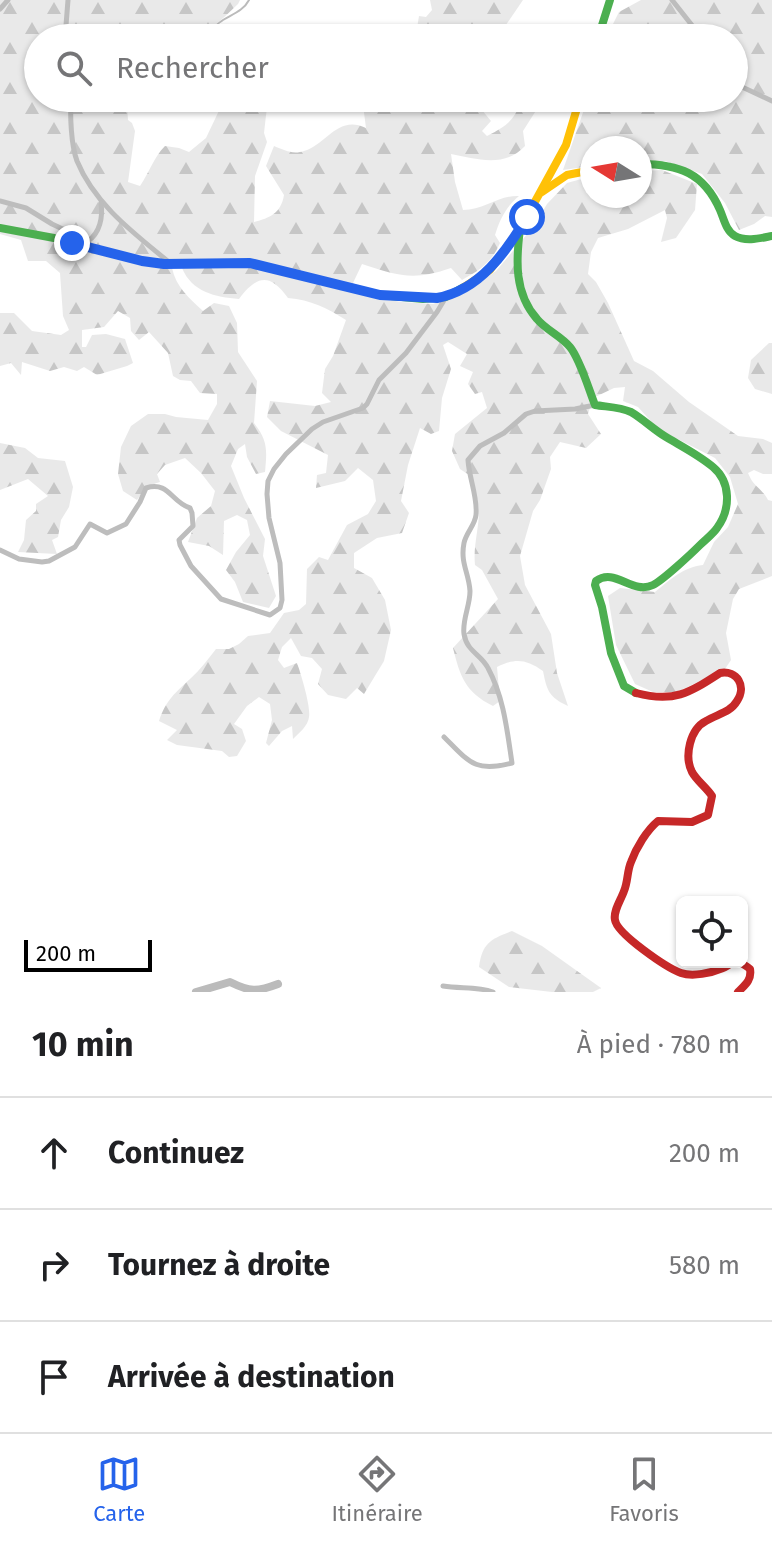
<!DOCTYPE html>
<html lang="fr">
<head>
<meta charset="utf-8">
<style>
  :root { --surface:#fff; --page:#f6f6f6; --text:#202124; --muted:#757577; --line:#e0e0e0; --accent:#2563eb }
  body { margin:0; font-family:"Fira Sans",sans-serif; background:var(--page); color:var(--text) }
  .controls { position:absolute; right:24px; bottom:24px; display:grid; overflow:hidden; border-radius:12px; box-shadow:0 2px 6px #0004 }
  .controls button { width:72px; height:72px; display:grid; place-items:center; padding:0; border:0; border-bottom:2px solid var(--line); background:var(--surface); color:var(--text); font:40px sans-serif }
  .compass { position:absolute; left:580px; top:136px; width:72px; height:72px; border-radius:50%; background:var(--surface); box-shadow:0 2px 6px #0004; rotate:281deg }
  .scale { position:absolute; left:24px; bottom:20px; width:128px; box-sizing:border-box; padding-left:8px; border:4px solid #000; border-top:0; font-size:22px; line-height:28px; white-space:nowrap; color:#000; -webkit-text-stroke:6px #fff; paint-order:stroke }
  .stop { position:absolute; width:24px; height:24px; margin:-18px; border:6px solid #2563eb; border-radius:50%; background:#fff }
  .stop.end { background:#2563eb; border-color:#fff; box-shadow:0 2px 8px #0008 }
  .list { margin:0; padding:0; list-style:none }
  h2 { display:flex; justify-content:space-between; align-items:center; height:104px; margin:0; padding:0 32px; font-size:34px }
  h2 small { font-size:26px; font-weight:400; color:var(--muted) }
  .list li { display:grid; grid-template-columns:52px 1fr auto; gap:24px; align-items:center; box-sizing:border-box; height:112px; padding:0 32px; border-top:2px solid var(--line) }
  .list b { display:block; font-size:30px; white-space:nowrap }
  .list em { font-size:26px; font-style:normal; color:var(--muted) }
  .icon { flex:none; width:44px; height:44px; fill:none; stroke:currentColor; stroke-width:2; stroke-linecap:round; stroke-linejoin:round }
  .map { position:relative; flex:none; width:772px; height:992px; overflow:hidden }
  .search { position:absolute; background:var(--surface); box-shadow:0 2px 6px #0004; left:24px; right:24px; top:24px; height:88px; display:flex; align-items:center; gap:20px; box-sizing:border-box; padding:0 28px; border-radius:44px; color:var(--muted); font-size:30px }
  .sheet { height:440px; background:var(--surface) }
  nav { display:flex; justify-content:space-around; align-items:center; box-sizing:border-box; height:112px; border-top:2px solid var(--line); background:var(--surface); font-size:22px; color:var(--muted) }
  nav a { display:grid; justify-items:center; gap:4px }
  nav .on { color:var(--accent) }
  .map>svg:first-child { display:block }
  .forest { fill:url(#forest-firs) }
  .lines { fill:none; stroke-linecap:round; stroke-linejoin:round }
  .stream { stroke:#bbb; stroke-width:2 }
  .river { stroke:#bbb; stroke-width:8 }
  .street { stroke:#bdbdbd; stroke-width:5 }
  .fast { stroke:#4caf50; stroke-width:8 }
  .slow { stroke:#ffc107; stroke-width:8 }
  .jam { stroke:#c62828; stroke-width:8 }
  .route { stroke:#2563eb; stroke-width:10 }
</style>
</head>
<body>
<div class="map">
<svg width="772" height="992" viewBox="0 0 772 992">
  <defs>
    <pattern id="forest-firs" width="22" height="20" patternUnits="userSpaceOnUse" patternTransform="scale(2)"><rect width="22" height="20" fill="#e9e9e9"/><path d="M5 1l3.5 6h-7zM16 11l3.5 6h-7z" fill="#c6c6c6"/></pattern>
  </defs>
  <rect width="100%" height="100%" fill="#fff"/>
  <g class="forest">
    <path d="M0,0H240L238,4C213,28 211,32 175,33L170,38H38V98H113L110,105L112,112L118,104L124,102L127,106L128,120L132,123L135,131L128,182L140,186C149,173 154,157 165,146L179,148L189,152L206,138L225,98H268L264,133L267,142L255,176L254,222C270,218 281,213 284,195L266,166L274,146C284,150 293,155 304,151C326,145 338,114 366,128L363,105C386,88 423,101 446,112L456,102L455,98H472L491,121L482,131L487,136C506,126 513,122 521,102L515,98H544L523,131L525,146C505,168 476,159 451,154L455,182L463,210C484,210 499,195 519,196C506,207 500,219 495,235L500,243C492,262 480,270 462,280L451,268C414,281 398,276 362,264L353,283L370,296L401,302L433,304L467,291L496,271L534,226L547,204L567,183L592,176V196H640V171L662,170L697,184L695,210L676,238L661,242L667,218L665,210L628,229L598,238L591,252L588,274L596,282L608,303L634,361L653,371L689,402L738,436L763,439L772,443V474H763L754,470L748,473C754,488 761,487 768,500L772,501V576L739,589L733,599L726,633L731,660L725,669L677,692H653L635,684L616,645L608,596L620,588L655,592C670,580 683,567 703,565L714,542L728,527L738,504L730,477L715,458L658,429L638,407L623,401L625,387L614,388L593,398L588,414L601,434L586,448L560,442L550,457L551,469L540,500L533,511L520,556L525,585L551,634L557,673L568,706C549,697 547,691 543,671C526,659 515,658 497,667L500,701L493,706C465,692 460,676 453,648L498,599L482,570L475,565C473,546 479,529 479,510C478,499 474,487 472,477L460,469L452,451L455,434L487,408L482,392L475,394L468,384L473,372L460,366L467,354L448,342L443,345L451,369L442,398L439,431L431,434L420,428L408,465L401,501L409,513L402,533L377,538L354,553V568L372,578L385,600L391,630L384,661L364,694L357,688L346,699L328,695L318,684L322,669L312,658L301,656L291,638L282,647L278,660L284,668L297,663C301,674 311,707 309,717C308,726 299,733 293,739L292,726L282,731L269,746L266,743L272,720L270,704L259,697L247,706L234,724L242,729L246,741L237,756L229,757L222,751L177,745L167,740L177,730L159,721C166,700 175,693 190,679C200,670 208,659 216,649H229L239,644L248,636L270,633L284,613L299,610L306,604L307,569L319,557L328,560L347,525L368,514L376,501L373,480L358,468L345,481L316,488L317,475L326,473L328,455L281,431L267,417L270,401L315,406L331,402L322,393L325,369L333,356L346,320C327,308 311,300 288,298C270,273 257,275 239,299C215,297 192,292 182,268H172C176,287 189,298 203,311L214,303L229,306L237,323L238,352L257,381L254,423C268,441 267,450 265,472L256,474L247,457L245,444L238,449L231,466L244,498L265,539L263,556L276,596L269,608L243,602L235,582L226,570L236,552L250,535L247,520L237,515L224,521L223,555L209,546L188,542L197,518L211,506L215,491L201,473L185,458L165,465L157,474L160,482C148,485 144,490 137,500L123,491L118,474L121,447L131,426L148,414H165L176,417L208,420L217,404V394L200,393L191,381L180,380L173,376L168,353L149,332L139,340L131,331L130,318L118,311L104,327L82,330V347H86L92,335L106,334L125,339L133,363L127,366L97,375L84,367L77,371L64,367L50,371L22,362L21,375L11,363L0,366V313H14L32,331L61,335L69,330L63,316L60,273L46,261H28L21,240L0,234Z"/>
    <polygon points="430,0 523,0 497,38 397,38 417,28 419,16 426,17 432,10"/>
    <polygon points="641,0 772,0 772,217 765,216 754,224 739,230 725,203 702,174 665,161 640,161 640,148 592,148 592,166 563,170 588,98 734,98 734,38 606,38 619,12"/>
    <polygon points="769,343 772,343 772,394 755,389 748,378 751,360"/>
    <polygon points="0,443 25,448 38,458 65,461 73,487 69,507 61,520 58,537 52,540 57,554 18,552 24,540 26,520 36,511 36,504 48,496 28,479 0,490"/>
    <path d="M512,931L542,946L601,988L593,992H552L509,987L479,967C482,943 491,939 512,931Z"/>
  </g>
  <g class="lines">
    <path class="stream" d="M196,38C207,34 214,26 223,20C233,14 244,10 249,0"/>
    <path class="river" d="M196,992L230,982C250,992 257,992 278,984"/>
    <g class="street">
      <polyline points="672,0 702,38"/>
      <polyline points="0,9 8,0"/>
      <polyline points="65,38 68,0"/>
      <polyline points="734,78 740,86 772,101"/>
      <path d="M71,98C70,116 71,145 77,161C95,205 135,234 170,263"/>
      <polyline points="0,201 26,208 52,224 88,241 90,246"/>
      <path d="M88,241C100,233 103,217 101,203"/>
      <path d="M0,550L19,559L42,562L49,561L75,547L90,524L107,533L126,524L140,502L146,488C169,481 171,502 190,508L192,513L193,526L179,540L180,545L191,566L221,599L270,615L280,608L282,600L280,563L269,518L267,494L268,481L274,469L286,454L312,429L323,422L363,408L367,404L379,380L406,353L437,312L446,297"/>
      <path d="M444,737C469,762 475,773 512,763C507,730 504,698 488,668C481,654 467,652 464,634C462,620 470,606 470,591C469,573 460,563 464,543C466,533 475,525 476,515C478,498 469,478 468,460L480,446L504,433L526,414L535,411L575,409L595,405"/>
      <path d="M443,986C460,989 477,986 493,992"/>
    </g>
    <g class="fast">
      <polyline points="598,38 610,0"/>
      <path d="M640,164C679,164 704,173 720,210C724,219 726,231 735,236C746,242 761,238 772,236"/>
      <polyline points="0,228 54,238 142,261 164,264 250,263 380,295 423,299 446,297 464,287"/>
      <path d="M520,229C516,260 514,293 537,319C546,330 561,336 570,347C580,359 589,390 595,405C607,407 620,407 631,412C643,419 654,430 666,437C681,446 699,455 713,467C731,482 731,509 717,528C713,534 706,539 700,545C691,554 663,580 653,585C632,595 615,567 596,581L595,585L602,607L611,653L624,686L636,693"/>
    </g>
    <g class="slow">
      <polyline points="542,192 567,175 592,170"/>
      <polyline points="464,287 490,270 520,229 566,145 580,98"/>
    </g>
    <path class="jam" d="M636,693C674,703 689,693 720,673C737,670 747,686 737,701C730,713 717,714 706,721C690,729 684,756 692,772C697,781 706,787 712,796L708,815L692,822L658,821C647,830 636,848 631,862C627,871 628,882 624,891C621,900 613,911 615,920C617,934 667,968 681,973C693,977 711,973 723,968C726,967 730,963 734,963C740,961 745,965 750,969C752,980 745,985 738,992"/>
  </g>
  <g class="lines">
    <path class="route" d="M72,243L142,261L164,264L250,263L380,295L437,298C480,290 506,252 527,217"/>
  </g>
</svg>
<div class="controls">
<button><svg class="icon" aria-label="locate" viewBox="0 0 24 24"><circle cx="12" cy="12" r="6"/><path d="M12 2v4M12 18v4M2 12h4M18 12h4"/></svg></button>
</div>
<svg class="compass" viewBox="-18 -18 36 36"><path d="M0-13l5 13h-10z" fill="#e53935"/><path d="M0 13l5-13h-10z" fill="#757577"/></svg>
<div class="scale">200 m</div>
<div class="stop" style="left:527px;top:217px"></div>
<div class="stop end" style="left:72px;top:243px"></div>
<div class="search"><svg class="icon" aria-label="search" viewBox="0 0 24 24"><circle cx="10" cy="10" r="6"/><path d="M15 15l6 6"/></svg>Rechercher</div>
</div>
<section class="sheet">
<h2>10 min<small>À pied · 780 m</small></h2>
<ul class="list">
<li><svg class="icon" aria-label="ahead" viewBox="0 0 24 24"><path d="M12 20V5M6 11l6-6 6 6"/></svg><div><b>Continuez</b></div><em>200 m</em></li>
<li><svg class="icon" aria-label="right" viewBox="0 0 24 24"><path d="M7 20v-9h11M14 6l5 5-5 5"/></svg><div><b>Tournez à droite</b></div><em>580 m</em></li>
<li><svg class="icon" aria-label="arrive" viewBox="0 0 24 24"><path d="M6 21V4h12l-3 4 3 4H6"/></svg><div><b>Arrivée à destination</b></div></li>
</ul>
</section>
<nav>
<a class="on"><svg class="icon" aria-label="map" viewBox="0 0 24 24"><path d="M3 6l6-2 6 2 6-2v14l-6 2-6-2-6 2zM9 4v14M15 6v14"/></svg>Carte</a>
<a><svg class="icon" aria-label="directions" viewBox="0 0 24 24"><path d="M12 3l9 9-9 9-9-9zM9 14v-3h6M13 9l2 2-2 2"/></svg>Itinéraire</a>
<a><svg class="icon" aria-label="saved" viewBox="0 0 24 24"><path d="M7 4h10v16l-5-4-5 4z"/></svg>Favoris</a>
</nav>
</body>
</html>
